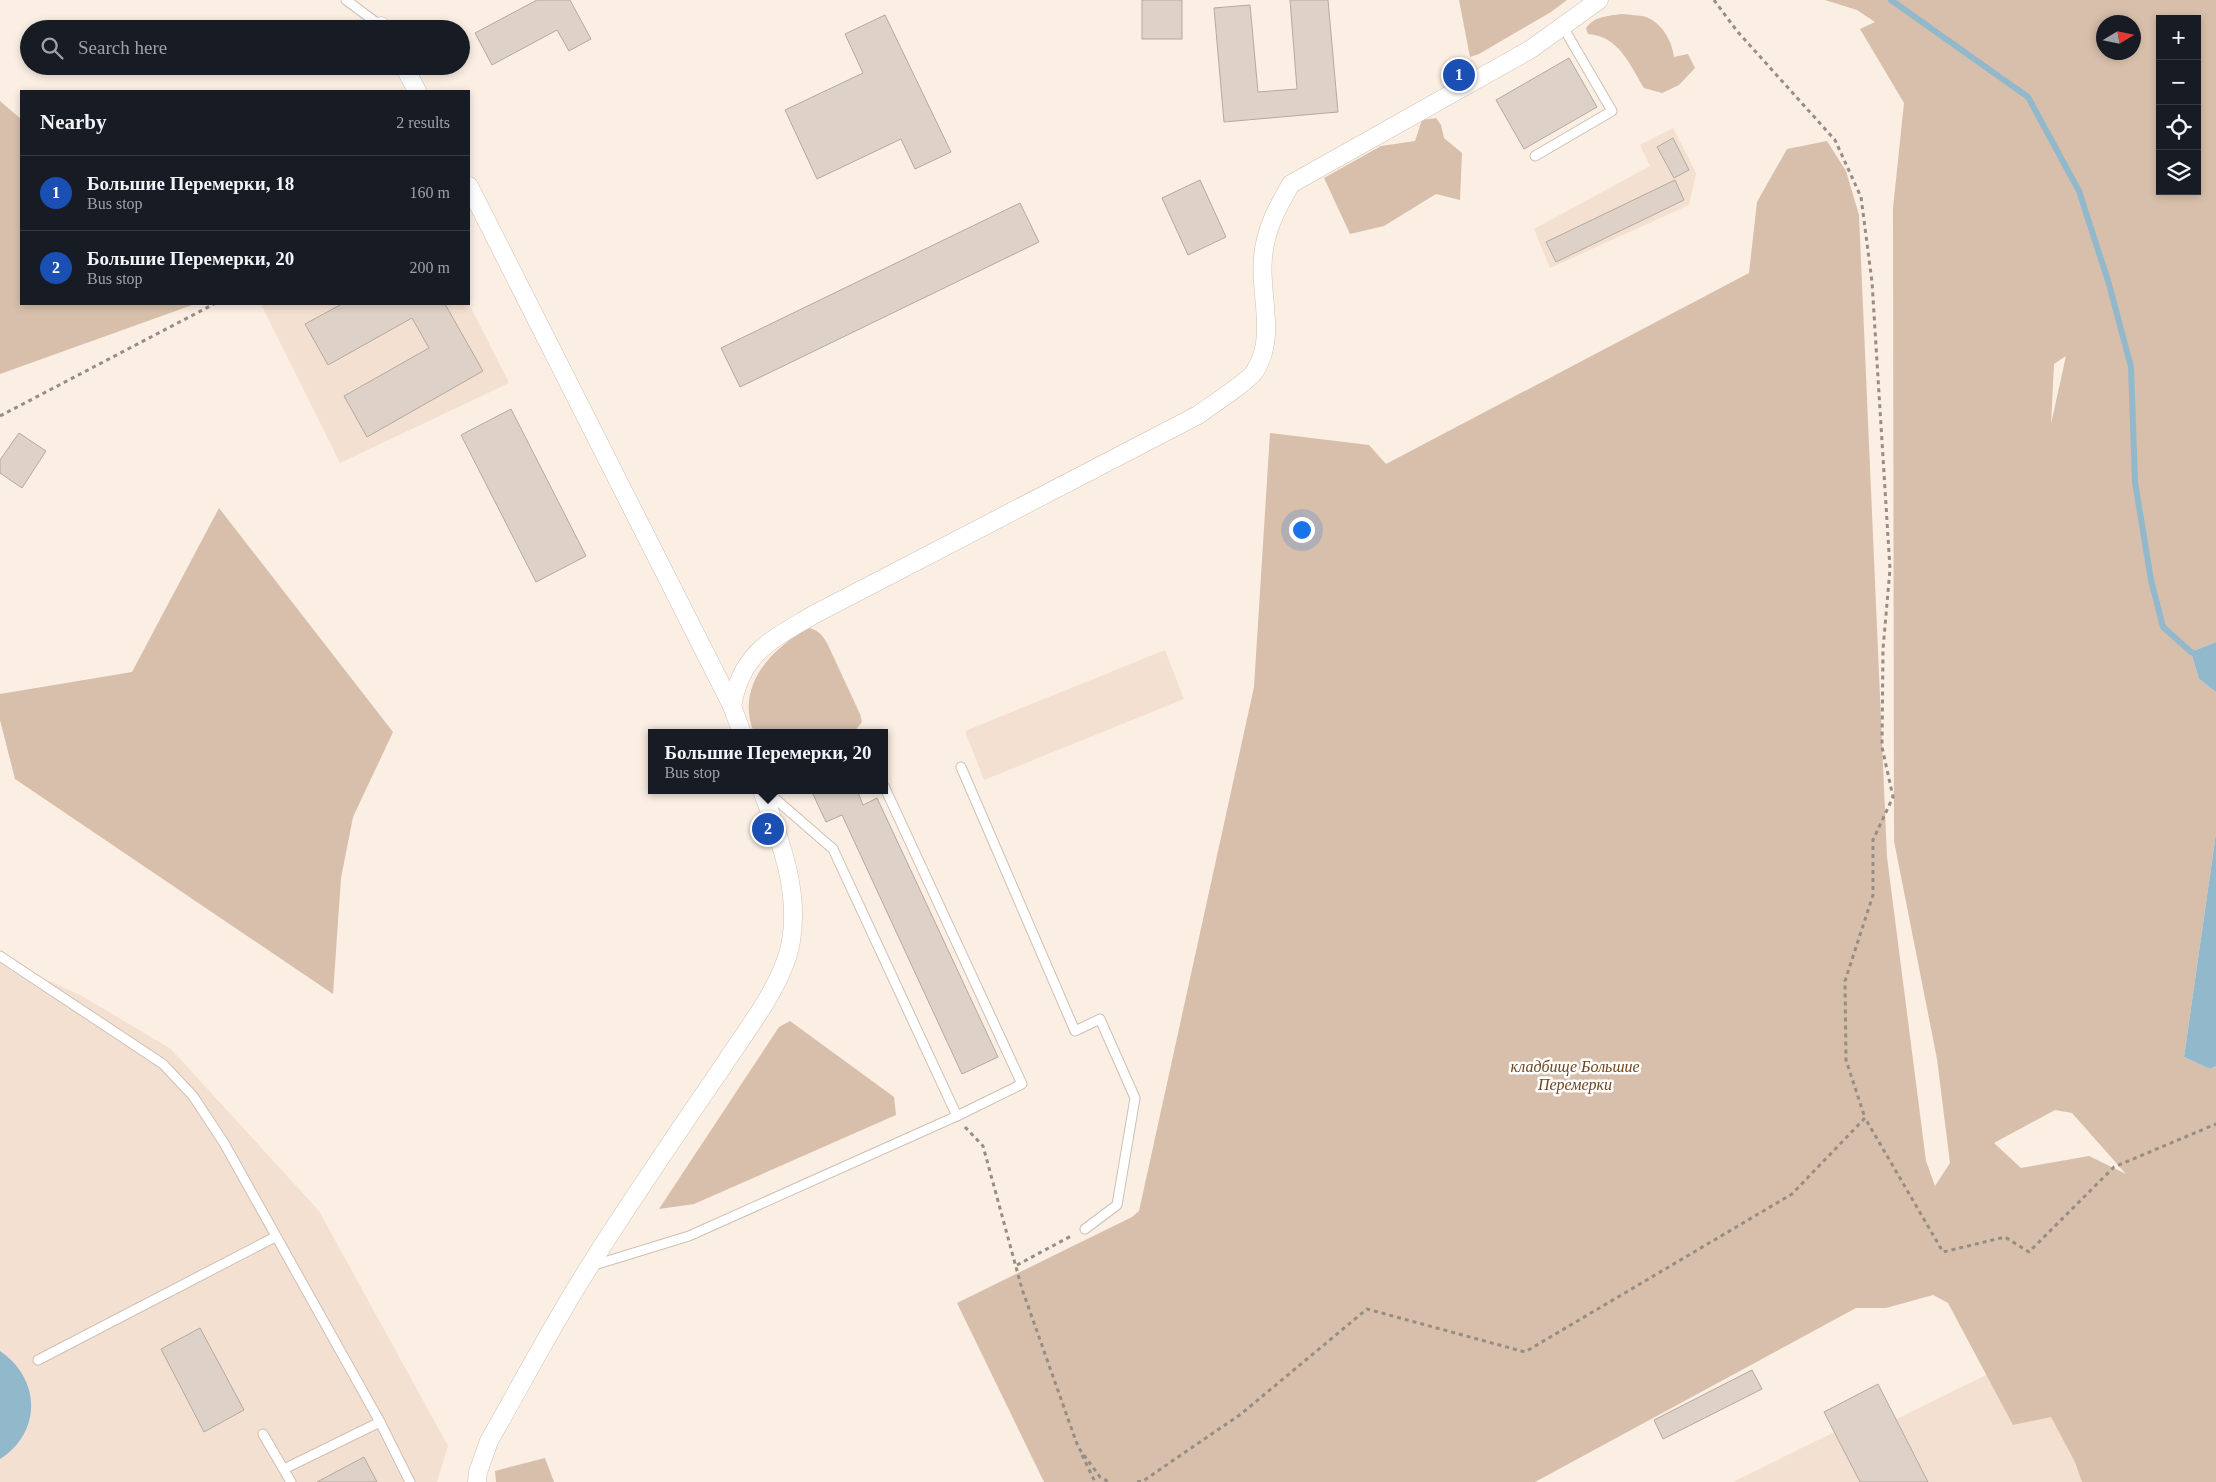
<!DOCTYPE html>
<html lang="en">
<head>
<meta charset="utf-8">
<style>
  :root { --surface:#171b24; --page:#242831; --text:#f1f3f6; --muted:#9ea1a6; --line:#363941; --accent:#9ab5c2 }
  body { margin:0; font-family:"Times New Roman",serif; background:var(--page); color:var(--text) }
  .controls { position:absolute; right:15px; top:15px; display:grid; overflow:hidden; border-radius:0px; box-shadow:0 2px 8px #0003 }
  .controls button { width:45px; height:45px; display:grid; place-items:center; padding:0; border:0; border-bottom:1px solid var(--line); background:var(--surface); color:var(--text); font:25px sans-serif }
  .compass { position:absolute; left:2096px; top:15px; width:45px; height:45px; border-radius:50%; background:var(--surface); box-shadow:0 2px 8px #0003; rotate:80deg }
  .you { position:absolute; left:1301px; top:529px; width:18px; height:18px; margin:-12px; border:4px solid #fff; border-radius:50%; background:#1a73e8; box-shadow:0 0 0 8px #1a73e833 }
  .badge { display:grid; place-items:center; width:32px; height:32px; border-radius:50%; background:var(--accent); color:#fff; font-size:16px; font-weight:700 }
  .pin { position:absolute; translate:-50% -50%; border:2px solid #fff; box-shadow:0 1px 5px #0006 }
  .popup { position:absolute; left:648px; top:729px; width:240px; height:65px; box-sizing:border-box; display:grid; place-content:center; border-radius:0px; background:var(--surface); filter:drop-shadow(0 1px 4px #0005); font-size:16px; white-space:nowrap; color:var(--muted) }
  .popup b { font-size:19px; color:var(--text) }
  .popup::after { content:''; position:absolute; left:50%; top:100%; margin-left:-10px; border:10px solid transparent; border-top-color:var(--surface) }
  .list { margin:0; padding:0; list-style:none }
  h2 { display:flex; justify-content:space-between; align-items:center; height:65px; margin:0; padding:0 20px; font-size:21px }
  h2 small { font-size:16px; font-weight:400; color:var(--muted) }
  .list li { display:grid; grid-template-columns:32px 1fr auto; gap:15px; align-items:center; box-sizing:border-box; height:75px; padding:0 20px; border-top:1px solid var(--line) }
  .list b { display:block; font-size:19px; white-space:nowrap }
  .list p { margin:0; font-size:16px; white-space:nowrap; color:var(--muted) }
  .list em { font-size:16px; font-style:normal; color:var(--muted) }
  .icon { flex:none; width:28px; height:28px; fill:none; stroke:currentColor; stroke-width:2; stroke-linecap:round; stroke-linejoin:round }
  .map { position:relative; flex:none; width:2216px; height:1482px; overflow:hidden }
  .search { position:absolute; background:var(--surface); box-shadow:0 2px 8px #0003; left:20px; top:20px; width:450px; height:55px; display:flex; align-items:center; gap:12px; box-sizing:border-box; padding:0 18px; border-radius:28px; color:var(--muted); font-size:19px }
  .panel { position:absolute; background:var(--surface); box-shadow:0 2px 8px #0003; left:20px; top:90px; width:450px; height:215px; border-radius:0px }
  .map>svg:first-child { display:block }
  .built { fill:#f3e0d1 }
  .green { fill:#d7bfab; fill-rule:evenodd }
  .water { fill:#92b8cb }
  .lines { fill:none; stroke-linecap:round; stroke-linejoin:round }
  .stream { stroke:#92b8cb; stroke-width:6 }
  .building { fill:#ded2c8; stroke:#b5a99f }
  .lane-casing { stroke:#cdc0b6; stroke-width:11 }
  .street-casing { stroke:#cdc0b6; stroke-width:19 }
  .path { stroke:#968d85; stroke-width:3; stroke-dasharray:4 4; stroke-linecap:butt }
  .lane { stroke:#fff; stroke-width:9 }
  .street { stroke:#fff; stroke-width:18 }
  .labels { text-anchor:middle; stroke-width:5; stroke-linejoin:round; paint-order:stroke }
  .park-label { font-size:16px; font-style:italic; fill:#70461e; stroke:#fefefe }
</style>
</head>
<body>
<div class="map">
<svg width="2216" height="1482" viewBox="0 0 2216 1482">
  <rect width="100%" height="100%" fill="#fbeee3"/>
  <g class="built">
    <polygon points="1673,128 1696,173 1689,205 1550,268 1534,229 1650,166 1640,145"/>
    <polygon points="261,304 469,304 509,383 340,463"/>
    <polygon points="1165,650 1184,699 984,780 965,731"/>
    <polygon points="0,958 82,996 171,1049 319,1211 448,1446 437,1482 0,1482"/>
    <polygon points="2037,1350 2102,1482 1733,1482 1867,1416 1878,1428"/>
  </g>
  <g class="green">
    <polygon points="1459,0 1567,0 1551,12 1479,54 1470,57"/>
    <path d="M1825,0H2216V642L2191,652L2199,679L2216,692V833L2184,1057L2210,1069L2216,1066V1482H2082L2075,1462L2051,1417L2013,1425L1948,1303L1933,1295L1886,1308H1856L1535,1482H1044L957,1303L1132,1217L1139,1211L1254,687L1270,433L1369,445L1386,464L1749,273L1757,202L1787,149L1827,141L1846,171L1859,215L1887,857L1926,1161L1935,1186L1950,1163L1937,1059L1894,841L1893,208L1904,103L1860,29L1875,22L1857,10ZM2160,19H2197V191H2160ZM2104,22H2134V52H2104ZM2066,356L2051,424V425L2054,364ZM2055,1110L2072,1113L2126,1174L2089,1156L2021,1168L1994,1143Z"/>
    <path d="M1622,14C1629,15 1639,15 1646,17C1662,23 1672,41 1674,57L1688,54L1695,68L1679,85L1662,93L1644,88C1630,65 1619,36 1588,34L1586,28C1595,16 1608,16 1622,14Z"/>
    <polygon points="0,101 21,119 21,304 195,304 0,374"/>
    <polygon points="1436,118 1441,125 1444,138 1462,153 1460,200 1436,194 1384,226 1350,234 1324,178 1381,146 1415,141 1422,120"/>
    <polygon points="219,508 393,732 353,817 341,878 333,994 15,779 0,720 0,694 132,672"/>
    <path d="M809,628C819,630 823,636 828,645L860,714L862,722L853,733H754C735,687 770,649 809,628Z"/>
    <polygon points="790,1021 894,1097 896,1115 694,1204 659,1209 779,1027"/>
    <polygon points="545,1458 554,1482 496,1482 495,1471"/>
  </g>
  <g class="water">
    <polygon points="2216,642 2216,692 2199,679 2191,652"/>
    <polygon points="2216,833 2216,1066 2210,1069 2184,1057"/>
    <path d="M0,1351C41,1379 42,1432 0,1459Z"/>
  </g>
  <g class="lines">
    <polyline class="stream" points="1891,0 2028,97 2079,191 2109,284 2131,367 2135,482 2151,580 2163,627 2191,652 2198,655"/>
  </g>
  <g class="building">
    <polygon points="537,0 570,0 591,39 569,51 557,30 492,65 475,33"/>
    <rect x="1142" y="0" width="40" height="39"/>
    <polygon points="1290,0 1328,0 1338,112 1224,122 1214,8 1250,5 1258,92 1297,89"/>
    <polygon points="885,15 951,152 915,169 901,139 817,179 785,110 863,73 845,34"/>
    <polygon points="1569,58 1597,107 1524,149 1496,100"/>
    <polygon points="1673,138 1689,170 1674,178 1657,147"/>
    <polygon points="1200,180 1226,237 1188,255 1162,198"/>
    <polygon points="1675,180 1684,200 1556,262 1546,242"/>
    <polygon points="1020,203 1039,242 740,387 721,348"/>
    <polygon points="342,304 445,304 483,371 367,437 344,396 429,348 412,318 328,365 305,324"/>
    <polygon points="511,409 586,556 536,582 461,435"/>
    <polygon points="19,433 46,451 22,488 0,473 0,460"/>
    <polygon points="811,790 857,790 863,805 877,798 998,1057 962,1074 842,815 826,822"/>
    <polygon points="200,1328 244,1410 204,1432 161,1349"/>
    <polygon points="1752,1370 1762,1389 1663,1439 1654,1420"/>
    <polygon points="1878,1384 1928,1482 1860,1482 1824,1412"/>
    <polygon points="364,1457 377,1482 317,1482"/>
  </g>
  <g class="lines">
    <g class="lane-casing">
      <g id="lane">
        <polyline points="346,0 381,26"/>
        <polyline points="1535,156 1612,111 1563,27"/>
        <polyline points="961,767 1075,1031 1100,1019 1135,1098 1117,1205 1085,1229"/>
        <polyline points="884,786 1022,1084 957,1116"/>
        <polyline points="0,956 163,1064 193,1096 224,1143 380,1422 410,1482"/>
        <polyline points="591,1266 689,1236 957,1116 833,849 765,790"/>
        <polyline points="38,1360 275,1237"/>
        <polyline points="263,1434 291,1482"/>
        <polyline points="284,1469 380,1422"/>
      </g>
    </g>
    <g class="street-casing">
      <g id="street">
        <polyline points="381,26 383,29"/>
        <polyline points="404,66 417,91"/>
        <polyline points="469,186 732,706 742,733"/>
        <path d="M732,706C742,652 770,641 813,615L1198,415C1209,407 1250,380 1255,371C1277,336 1259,295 1263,258C1265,230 1277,208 1291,184L1531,49L1599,0"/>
        <path d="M477,1482L478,1472L489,1441C522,1383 553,1324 589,1267C631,1200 676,1135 721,1069C745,1032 784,984 791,941C800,888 779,839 762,790"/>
      </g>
    </g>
    <g class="path">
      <polyline points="1714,0 1737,31 1835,140 1861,197 1872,282 1890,569 1883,649 1882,747 1893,797 1873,840 1873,895 1845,981 1846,1060 1865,1118"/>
      <polyline points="0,416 214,304"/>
      <polyline points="965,1127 983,1146 1022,1289 1078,1447 1100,1477 1109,1482"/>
      <polyline points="1017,1265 1073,1235"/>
      <polyline points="1082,1455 1095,1482"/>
      <polyline points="1137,1482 1143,1481 1241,1414 1367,1309 1525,1352 1792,1194 1865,1118 1943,1252 2005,1237 2029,1252 2114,1167 2216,1124"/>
    </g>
    <use href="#lane" class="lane"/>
    <use href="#street" class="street"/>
  </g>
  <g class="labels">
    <g class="park-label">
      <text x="1575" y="1072">кладбище Большие<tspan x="1575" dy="18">Перемерки</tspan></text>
    </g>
  </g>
</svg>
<div class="controls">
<button>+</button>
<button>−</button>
<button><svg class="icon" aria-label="locate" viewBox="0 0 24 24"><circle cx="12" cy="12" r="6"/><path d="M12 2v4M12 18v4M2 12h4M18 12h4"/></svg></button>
<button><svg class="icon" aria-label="layers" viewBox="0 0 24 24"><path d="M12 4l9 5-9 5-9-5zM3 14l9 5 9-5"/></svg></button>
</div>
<svg class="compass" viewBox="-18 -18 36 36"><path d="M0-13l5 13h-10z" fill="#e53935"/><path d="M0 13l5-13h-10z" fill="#9ea1a6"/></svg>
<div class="you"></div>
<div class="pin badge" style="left:1459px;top:75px;background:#1a4fb4">1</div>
<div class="pin badge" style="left:768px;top:829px;background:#1a4fb4">2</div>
<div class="popup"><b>Большие Перемерки, 20</b>Bus stop</div>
<div class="search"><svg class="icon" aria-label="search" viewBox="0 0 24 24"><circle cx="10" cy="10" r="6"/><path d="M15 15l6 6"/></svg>Search here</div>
<section class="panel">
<h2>Nearby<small>2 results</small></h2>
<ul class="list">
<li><span class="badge" style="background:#1a4fb4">1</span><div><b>Большие Перемерки, 18</b><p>Bus stop</p></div><em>160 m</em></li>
<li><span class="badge" style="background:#1a4fb4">2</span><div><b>Большие Перемерки, 20</b><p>Bus stop</p></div><em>200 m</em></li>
</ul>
</section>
</div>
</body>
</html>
